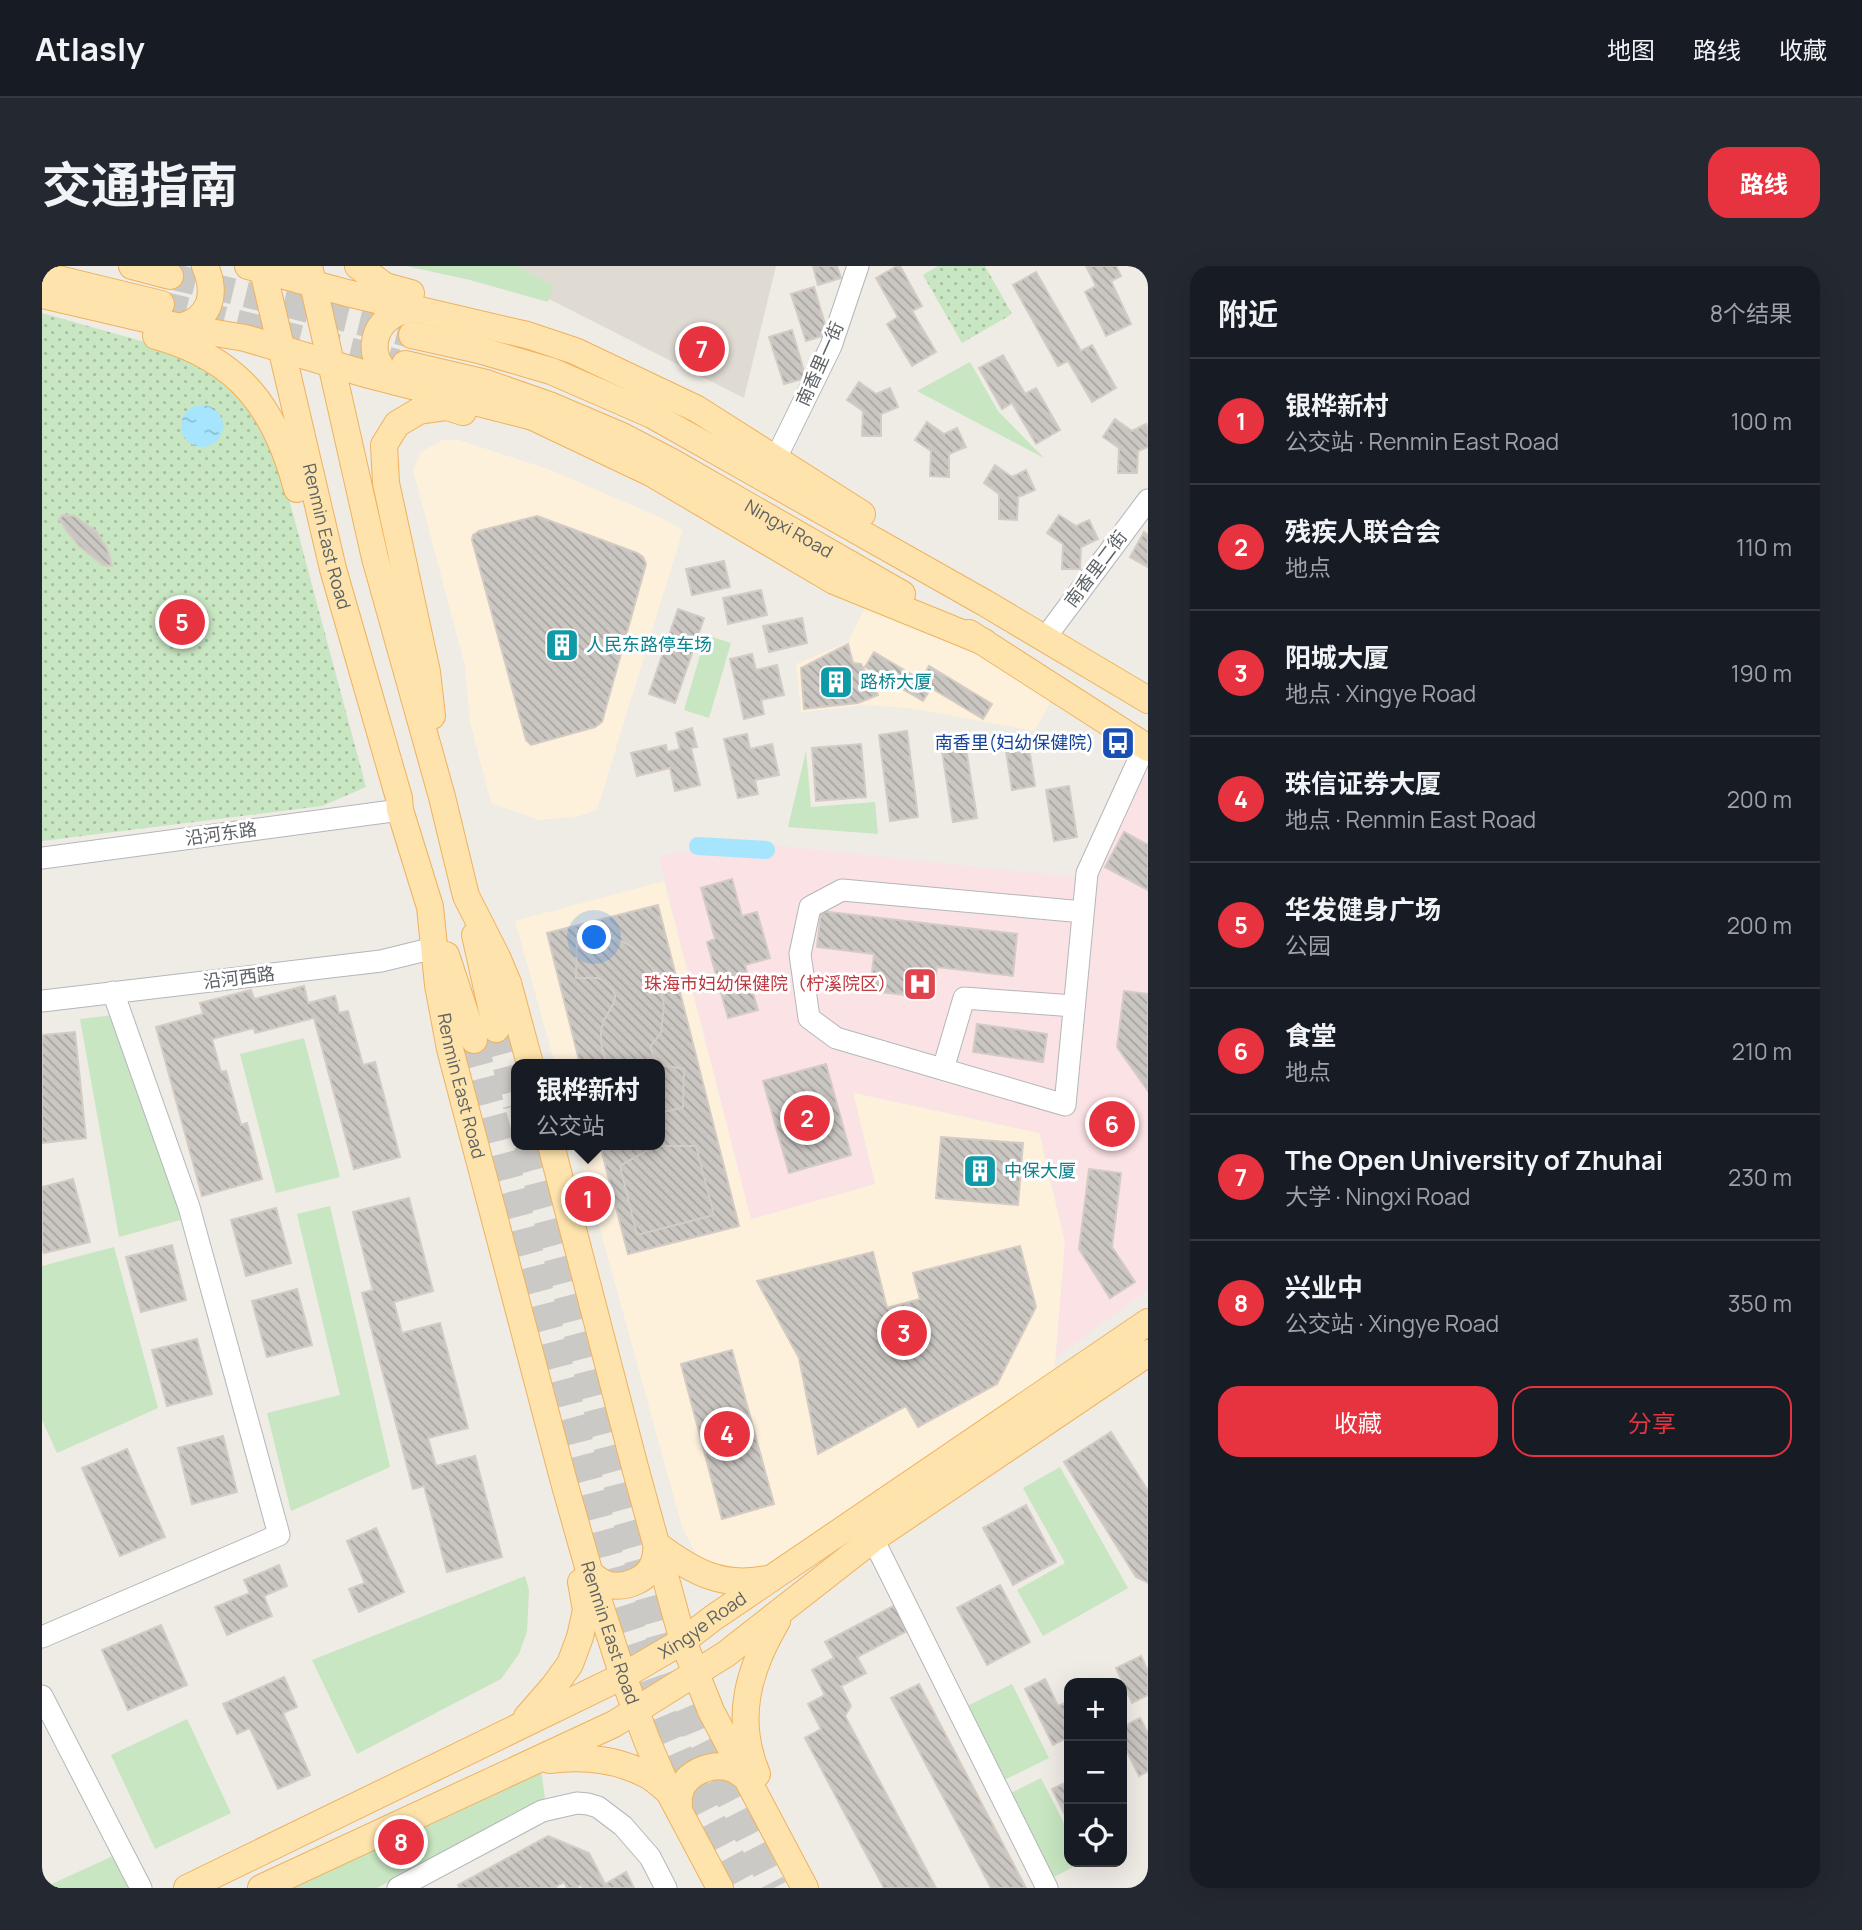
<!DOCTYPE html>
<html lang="zh">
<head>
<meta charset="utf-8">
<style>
  :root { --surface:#171b24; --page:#242831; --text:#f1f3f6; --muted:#9ea1a6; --line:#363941; --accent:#e73340 }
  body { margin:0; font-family:Manrope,"Noto Sans SC",sans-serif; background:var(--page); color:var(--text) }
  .controls { position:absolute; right:21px; bottom:21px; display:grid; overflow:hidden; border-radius:14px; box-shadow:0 7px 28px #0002 }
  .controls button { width:63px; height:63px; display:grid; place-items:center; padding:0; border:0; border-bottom:2px solid var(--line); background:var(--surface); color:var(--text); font:35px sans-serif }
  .you { position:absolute; left:553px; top:672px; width:24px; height:24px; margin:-18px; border:5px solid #fff; border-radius:50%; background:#1a73e8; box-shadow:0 0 0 10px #1a73e833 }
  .badge { display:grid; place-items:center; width:46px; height:46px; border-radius:50%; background:var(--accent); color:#fff; font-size:23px; font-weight:700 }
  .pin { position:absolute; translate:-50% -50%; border:4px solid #fff; box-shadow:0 2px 7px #0006 }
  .popup { position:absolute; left:469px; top:793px; width:154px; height:91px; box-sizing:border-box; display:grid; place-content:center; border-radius:14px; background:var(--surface); filter:drop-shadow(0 2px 5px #0005); font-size:23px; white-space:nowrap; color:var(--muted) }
  .popup b { font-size:26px; color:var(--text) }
  .popup::after { content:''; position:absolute; left:50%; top:100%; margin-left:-14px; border:14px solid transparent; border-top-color:var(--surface) }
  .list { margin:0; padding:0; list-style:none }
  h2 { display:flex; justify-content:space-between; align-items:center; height:91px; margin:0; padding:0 28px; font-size:30px }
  h2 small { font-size:23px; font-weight:400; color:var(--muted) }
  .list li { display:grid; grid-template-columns:46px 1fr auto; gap:21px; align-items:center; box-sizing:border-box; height:126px; padding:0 28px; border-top:2px solid var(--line) }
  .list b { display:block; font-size:26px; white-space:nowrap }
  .list p { margin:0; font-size:23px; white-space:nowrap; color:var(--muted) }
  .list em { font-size:23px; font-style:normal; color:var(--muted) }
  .actions { display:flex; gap:14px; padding:21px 28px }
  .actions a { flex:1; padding:16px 0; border:2px solid var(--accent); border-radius:21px; text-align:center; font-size:24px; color:var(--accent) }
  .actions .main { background:var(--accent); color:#fff }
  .icon { flex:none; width:38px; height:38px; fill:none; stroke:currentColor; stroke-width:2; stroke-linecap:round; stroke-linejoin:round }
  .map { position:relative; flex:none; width:1106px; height:1622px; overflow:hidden; border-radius:21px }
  header { display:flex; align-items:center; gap:42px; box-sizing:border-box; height:98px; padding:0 35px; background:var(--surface); border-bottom:2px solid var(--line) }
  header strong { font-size:33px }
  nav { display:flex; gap:38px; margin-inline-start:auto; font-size:24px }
  .intro { display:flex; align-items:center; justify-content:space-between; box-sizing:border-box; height:168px; padding:0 42px }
  h1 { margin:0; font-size:49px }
  .button { padding:18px 32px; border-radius:21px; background:var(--accent); color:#fff; font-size:24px; font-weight:700 }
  main { display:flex; gap:42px; padding:0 42px }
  aside { flex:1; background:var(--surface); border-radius:21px; box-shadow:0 7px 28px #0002 }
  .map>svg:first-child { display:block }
  .commercial { fill:#fdf1dc }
  .education { fill:#dfdbd3 }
  .medical { fill:#fbe2e4 }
  .grass { fill:#c8e6c2 }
  .park { fill:url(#park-dots) }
  .water { fill:url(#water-ripples) }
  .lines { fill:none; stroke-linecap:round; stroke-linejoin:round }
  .canal { stroke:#a7e5fe; stroke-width:18 }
  .building { fill:url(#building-back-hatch); stroke:#d4ccc4; stroke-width:2 }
  .major-tunnel { stroke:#cac9c5; stroke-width:26; stroke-dasharray:26 13; stroke-linecap:butt }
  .minor-casing { stroke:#b3b7ba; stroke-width:23 }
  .major-casing { stroke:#f0b15e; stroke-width:28 }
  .minor { stroke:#fff; stroke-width:21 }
  .major { stroke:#fee4ac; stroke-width:26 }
  .labels { text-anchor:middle; stroke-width:6; stroke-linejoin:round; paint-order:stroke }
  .street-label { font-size:18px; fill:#5d6265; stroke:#fff }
  .culture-label { font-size:18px; fill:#0d838f; stroke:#fff; text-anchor:start }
  .transit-label { font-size:18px; fill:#164399; stroke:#fff; text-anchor:end }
  .health-label { font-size:18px; fill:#be3a42; stroke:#fff; text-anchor:end }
</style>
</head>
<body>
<header>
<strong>Atlasly</strong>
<nav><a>地图</a><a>路线</a><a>收藏</a></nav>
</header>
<div class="intro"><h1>交通指南</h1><a class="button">路线</a></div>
<main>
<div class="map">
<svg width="1106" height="1622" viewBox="0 0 1106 1622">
  <defs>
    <pattern id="park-dots" width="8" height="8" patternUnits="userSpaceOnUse" patternTransform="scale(1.75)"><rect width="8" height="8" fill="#c8e6c2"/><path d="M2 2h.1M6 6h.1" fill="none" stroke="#a6bea1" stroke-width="1.8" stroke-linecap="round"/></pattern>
    <pattern id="water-ripples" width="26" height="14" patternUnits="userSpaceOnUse" patternTransform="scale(1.75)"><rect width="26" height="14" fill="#a7e5fe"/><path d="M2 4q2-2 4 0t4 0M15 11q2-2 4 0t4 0" fill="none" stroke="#8bbdd1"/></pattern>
    <pattern id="building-back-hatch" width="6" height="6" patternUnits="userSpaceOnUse" patternTransform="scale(1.75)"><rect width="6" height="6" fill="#cac6c1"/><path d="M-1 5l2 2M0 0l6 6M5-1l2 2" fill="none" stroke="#a7a4a0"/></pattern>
  </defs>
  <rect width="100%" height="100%" fill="#efebe5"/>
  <g class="commercial">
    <polygon points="400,174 417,174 509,204 624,254 641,264 555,544 534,551 497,554 449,537 428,456 423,400 371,204 379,186"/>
    <polygon points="827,333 941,379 1014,427 992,465 868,442 821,439 759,446 754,398 806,376"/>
    <polygon points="622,615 709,953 833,918 811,827 997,867 1023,976 1011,1121 731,1311 665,1309 640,1261 535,879 618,879 618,798 513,798 473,655"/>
  </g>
  <polygon class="education" points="391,0 734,0 702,132 509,34"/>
  <polygon class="medical" points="1106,494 1106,1024 1014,1091 1023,976 998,867 811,826 833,918 709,953 617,590 707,577 1032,611 1054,599"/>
  <g class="grass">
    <polygon points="364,0 475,0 511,20 506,36 428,14"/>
    <polygon points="928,96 956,145 1002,192 875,125"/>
    <polygon points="664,369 689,377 667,452 642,444"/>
    <polygon points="764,485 769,541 833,536 836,568 746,561"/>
    <polygon points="72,749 142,953 77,971 38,753"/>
    <polygon points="262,772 298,911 234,927 198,788"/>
    <polygon points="288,940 348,1201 249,1245 225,1147 298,1129 255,948"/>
    <polygon points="72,981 116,1142 15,1187 0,1154 0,1000"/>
    <polygon points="1018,1201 1086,1322 1001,1370 975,1324 1023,1297 981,1222"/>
    <polygon points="483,1310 487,1324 485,1365 477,1388 459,1413 315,1488 270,1394"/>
    <polygon points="970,1418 1007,1492 962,1514 925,1440"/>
    <polygon points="145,1453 189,1547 113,1583 69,1489"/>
    <polygon points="499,1504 503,1532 335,1622 244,1622"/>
    <polygon points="999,1512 1027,1567 1027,1596 1041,1596 1010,1612 967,1528"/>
    <polygon points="71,1590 86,1622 1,1622"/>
  </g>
  <g class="park">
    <polygon points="896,0 943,0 970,48 920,77 881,9"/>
    <polygon points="0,47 138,86 192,119 236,192 324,521 280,540 0,575"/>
  </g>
  <circle class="water" cx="160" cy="160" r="21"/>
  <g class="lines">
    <polyline class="canal" points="656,580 724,584"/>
  </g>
  <g class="building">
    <polygon points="771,0 795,0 799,12 776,19"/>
    <polygon points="855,0 858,0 880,40 870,45 894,86 870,100 845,58 856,51 834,12"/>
    <polygon points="1044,0 1074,0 1079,10 1069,15 1089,58 1064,70 1043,26 1054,20"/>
    <polygon points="994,6 1039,85 1050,79 1074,122 1050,136 1026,95 1016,100 971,19"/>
    <polygon points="772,21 786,68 764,75 749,28"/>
    <polygon points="750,64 764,112 742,118 727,71"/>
    <polygon points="961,89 983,128 994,122 1018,164 994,178 970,137 960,143 937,102"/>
    <polygon points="817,116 834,128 848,122 856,141 839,148 839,170 820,170 821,145 805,134"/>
    <polygon points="1073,153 1090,165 1104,158 1106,163 1106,181 1096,185 1095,207 1076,207 1077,182 1061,171"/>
    <polygon points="885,156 902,168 915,162 924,181 907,188 907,211 888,210 889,185 873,174"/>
    <polygon points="953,199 970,211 984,204 993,224 976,231 975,254 957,253 957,228 942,217"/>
    <polygon points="21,249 32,250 55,266 66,285 70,300 61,299 37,280 24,264 17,253"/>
    <polygon points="1017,249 1034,260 1047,254 1056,273 1039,281 1038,303 1020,303 1021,278 1005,267"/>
    <polygon points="495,250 595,287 601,291 604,298 560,456 553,461 489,479 484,474 430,274 431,269 437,265"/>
    <polygon points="1102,266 1106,269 1106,301 1088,291"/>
    <polygon points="682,295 688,321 650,329 644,303"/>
    <polygon points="719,324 725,349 686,358 681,332"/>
    <polygon points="636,343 662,352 633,437 607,428"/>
    <polygon points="760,352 765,377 727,386 721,360"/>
    <polygon points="806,378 811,397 819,398 836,429 816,437 762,443 759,402"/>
    <polygon points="832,386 879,414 887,400 950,438 941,453 889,422 881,435 823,401"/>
    <polygon points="710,388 714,404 735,399 742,429 719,434 722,448 702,453 688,393"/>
    <polygon points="650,462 655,481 649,482 658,519 633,525 628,502 595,510 589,487 624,479 625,486 638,483 634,467"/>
    <polygon points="865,465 876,551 848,555 837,469"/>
    <polygon points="705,468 708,483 730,478 737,509 713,514 716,528 696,532 682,473"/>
    <polygon points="985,469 993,520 970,524 962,472"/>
    <polygon points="923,476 935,552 911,556 899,479"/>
    <polygon points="819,478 824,531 774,535 770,482"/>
    <polygon points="1027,520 1035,571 1012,575 1004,524"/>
    <polygon points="1082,566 1106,579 1106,624 1063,601"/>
    <polygon points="690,613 700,650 715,646 728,692 703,699 716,744 686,752 665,676 673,673 659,622"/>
    <polygon points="616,639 697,960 586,988 558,879 618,879 618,798 538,798 505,667"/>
    <polygon points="779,645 975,668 971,710 895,701 891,732 828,725 832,688 775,681"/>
    <polygon points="549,667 562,668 581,676 591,682 610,702 619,725 622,740 619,767 608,781 611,790 620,799 642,803 641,841 627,845 618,845 618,798 564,798 559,777 559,765 562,754 572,737 573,730 571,724 562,715 556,712 534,712 535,668"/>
    <polygon points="262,720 266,737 293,730 297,747 306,745 321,799 333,796 358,891 312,903 272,752 213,767 212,762 170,773 179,806 184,805 199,859 205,857 220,913 160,930 114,761 161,748 158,737 209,724 212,733"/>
    <polygon points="1082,725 1106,728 1106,825 1075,781"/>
    <polygon points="935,758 1005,768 1001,796 931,786"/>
    <polygon points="33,766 44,872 0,877 0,769"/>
    <polygon points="784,798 809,889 747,907 721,815"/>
    <polygon points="1060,835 1087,839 1080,881 1054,877"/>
    <polygon points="899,871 981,877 976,939 894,932"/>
    <polygon points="613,880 654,880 672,949 595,969 578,900"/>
    <polygon points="1047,903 1079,907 1070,981 1093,1016 1068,1032 1037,983"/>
    <polygon points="31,913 48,976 2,987 0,980 0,921"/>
    <polygon points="367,932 391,1025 352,1036 360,1067 398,1057 426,1162 386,1172 394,1200 433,1190 460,1291 405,1306 382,1220 371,1223 320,1027 331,1024 311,946"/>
    <polygon points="234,942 249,997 204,1010 189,954"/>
    <polygon points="130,979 144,1034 99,1046 84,991"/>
    <polygon points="978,980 994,1041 955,1118 876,1161 864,1140 776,1188 757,1092 715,1015 831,986 845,1042 878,1033 871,1007"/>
    <polygon points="255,1023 270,1079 225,1091 210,1035"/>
    <polygon points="155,1073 170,1128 125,1140 110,1084"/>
    <polygon points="690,1084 732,1238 680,1253 639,1098"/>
    <polygon points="1069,1166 1106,1225 1106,1317 1094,1311 1022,1196"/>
    <polygon points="181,1170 195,1226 150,1238 136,1182"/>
    <polygon points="85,1183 123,1271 78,1290 40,1202"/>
    <polygon points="984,1239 1014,1296 971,1319 941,1262"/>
    <polygon points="334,1262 362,1326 317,1346 307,1323 323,1317 305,1275"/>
    <polygon points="237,1299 245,1320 222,1330 230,1350 185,1369 173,1341 208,1327 202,1314"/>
    <polygon points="958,1319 988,1376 945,1399 915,1342"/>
    <polygon points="853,1339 867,1364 815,1391 824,1407 799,1420 809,1440 803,1450 894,1622 842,1622 763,1472 779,1463 766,1438 783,1429 770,1404 792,1392 783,1376"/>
    <polygon points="119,1359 145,1419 86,1444 60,1384"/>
    <polygon points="1099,1390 1106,1405 1106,1429 1090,1437 1074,1402"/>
    <polygon points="242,1411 255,1441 241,1447 268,1509 236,1523 208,1462 195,1468 181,1438"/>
    <polygon points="1003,1413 1016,1440 1027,1435 1027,1451 1022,1454 1027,1465 1027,1471 1011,1479 983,1423"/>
    <polygon points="877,1418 984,1622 949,1622 849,1432"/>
    <polygon points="1098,1452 1106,1467 1106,1505 1097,1510 1080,1475 1080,1461"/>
    <polygon points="1027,1515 1027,1557 1010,1523"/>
    <polygon points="506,1570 547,1587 563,1618 584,1606 592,1622 541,1622 539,1619 533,1622 525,1622 522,1616 512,1622 417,1622 416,1619"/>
  </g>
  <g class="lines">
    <g class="major-tunnel">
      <polyline points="128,10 370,69"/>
      <polyline points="119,38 355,96"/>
      <polyline points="454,763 474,840"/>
      <path d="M432,774L572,1304C587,1354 603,1404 623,1452C646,1511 677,1567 706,1622"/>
      <polyline points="485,879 583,1252 618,1375 637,1429 654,1469 732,1622"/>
    </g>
    <g class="minor-casing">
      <g id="minor">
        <polyline points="733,194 789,80 816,0"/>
        <polyline points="1003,372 1106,234"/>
        <polyline points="0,592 358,544"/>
        <polyline points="1041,646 800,624 768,641 758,688 767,752 794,772 1023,839 1045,607 1103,480"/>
        <polyline points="0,735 339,695 392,682"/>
        <polyline points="901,803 922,732 1032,740"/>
        <polyline points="831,1273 1005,1622"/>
        <polyline points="0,1371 237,1269 147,941 71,726"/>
        <polyline points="0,1430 99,1622"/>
        <polyline points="356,1622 500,1545 535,1537 546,1538 556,1541 581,1560 608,1591 624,1622"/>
      </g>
    </g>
    <g class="major-casing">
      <g id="major">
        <polyline points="90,0 128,10"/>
        <polyline points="206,0 305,27 485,69 533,85 655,143 820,248"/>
        <path id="s1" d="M220,0L291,303L357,532L358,544L388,641L396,719L408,783L522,1216L548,1308L581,1410L605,1475L627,1526L678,1622"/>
        <polyline points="267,0 333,292 400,531 424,630 455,691 466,717 488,798"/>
        <polyline points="316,0 343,20 369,27"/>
        <polyline points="0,9 119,38"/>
        <polyline points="0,29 138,61 203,72 327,109 491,151 609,207 792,315 942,376"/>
        <path d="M138,61C169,53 175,28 163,0"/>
        <polyline points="370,69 437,84 509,105 610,149 943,337 1106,434"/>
        <path d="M114,70C197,93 233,141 255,223"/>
        <path id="s2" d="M363,98L444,117L507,139L580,170L630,196L860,328"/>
        <path d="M355,116C318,94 329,46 372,43"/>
        <polyline points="927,367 1106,482"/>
        <polyline points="390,450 385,406 344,217 342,179 355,158 377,145 405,141 421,146"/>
        <polyline points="433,669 454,763"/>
        <polyline points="404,689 432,774"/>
        <polyline points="509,879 594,1205 641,1375 669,1445 763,1622"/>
        <path d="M548,1308C554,1312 559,1317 567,1319C585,1322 606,1314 612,1296C614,1291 614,1284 615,1279C651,1306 680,1322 725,1313"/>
        <polyline points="485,1451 512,1420 528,1398 538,1371 544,1344 539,1316"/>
        <path d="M507,1494C540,1490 575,1493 605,1509C613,1513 620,1520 627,1526"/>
        <path d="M715,1508C692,1453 706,1404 735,1355"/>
        <path d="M637,1544C637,1539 636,1532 638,1527C642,1507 670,1496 688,1502C693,1503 699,1508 703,1510"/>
        <path id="s3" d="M145,1622L581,1410L641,1375L671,1352L1106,1056"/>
        <polyline points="219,1622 572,1458 684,1388 831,1273 1106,1087"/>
      </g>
    </g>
    <use href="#minor" class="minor"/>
    <use href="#major" class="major"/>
  </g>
  <defs>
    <g id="building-square" transform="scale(1.75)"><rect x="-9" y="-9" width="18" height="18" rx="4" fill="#0f9aa8" stroke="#fff"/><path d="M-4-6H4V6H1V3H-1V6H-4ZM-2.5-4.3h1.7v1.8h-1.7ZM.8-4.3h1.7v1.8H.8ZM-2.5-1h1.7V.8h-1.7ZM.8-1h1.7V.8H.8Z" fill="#fff"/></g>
    <g id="bus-square" transform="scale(1.75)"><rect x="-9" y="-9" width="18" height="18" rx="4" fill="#1a4fb4" stroke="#fff"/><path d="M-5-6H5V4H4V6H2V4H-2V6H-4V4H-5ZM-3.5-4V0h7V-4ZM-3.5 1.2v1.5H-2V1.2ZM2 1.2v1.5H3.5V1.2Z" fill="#fff"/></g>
    <g id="hospital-square" transform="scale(1.75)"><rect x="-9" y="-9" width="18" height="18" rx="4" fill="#e0444e" stroke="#fff"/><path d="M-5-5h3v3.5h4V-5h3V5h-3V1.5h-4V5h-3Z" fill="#fff"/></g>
  </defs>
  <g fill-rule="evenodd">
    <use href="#building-square" x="520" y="379"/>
    <use href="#building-square" x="794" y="416"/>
    <use href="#bus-square" x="1076" y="477"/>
    <use href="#hospital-square" x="878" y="718"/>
    <use href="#building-square" x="938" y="905"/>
  </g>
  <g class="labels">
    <g class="street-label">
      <text transform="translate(778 98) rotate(-66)" y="6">南香里一街</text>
      <text dy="6" stroke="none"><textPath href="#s2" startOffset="420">Ningxi Road</textPath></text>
      <text dy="6" stroke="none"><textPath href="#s1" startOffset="278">Renmin East Road</textPath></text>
      <text transform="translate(1054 303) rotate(-53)" y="6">南香里二街</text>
      <text transform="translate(179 568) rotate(-8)" y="6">沿河东路</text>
      <text transform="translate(197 712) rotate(-7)" y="6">沿河西路</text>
      <text dy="6" stroke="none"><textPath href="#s1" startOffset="845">Renmin East Road</textPath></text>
      <text dy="6" stroke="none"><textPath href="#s3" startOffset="579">Xingye Road</textPath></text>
      <text dy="6" stroke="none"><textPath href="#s1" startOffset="1412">Renmin East Road</textPath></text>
    </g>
    <g class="culture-label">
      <text x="544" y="385">人民东路停车场</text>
      <text x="818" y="422">路桥大厦</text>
      <text x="962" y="911">中保大厦</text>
    </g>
    <g class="transit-label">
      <text x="1052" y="483">南香里(妇幼保健院)</text>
    </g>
    <g class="health-label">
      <text x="854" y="724">珠海市妇幼保健院（柠溪院区）</text>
    </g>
  </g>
</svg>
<div class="controls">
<button>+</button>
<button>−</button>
<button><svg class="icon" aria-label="locate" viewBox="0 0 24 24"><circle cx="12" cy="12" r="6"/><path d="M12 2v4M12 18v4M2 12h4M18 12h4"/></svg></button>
</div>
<div class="you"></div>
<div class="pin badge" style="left:546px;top:933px">1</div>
<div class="popup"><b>银桦新村</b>公交站</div>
<div class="pin badge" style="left:765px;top:852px">2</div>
<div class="pin badge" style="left:862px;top:1067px">3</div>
<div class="pin badge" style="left:685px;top:1168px">4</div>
<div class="pin badge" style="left:140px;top:356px">5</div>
<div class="pin badge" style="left:1070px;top:858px">6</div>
<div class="pin badge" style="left:660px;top:83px">7</div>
<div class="pin badge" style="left:359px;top:1576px">8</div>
</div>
<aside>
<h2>附近<small>8个结果</small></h2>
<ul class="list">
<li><span class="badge">1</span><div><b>银桦新村</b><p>公交站 · Renmin East Road</p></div><em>100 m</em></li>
<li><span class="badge">2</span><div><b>残疾人联合会</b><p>地点</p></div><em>110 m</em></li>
<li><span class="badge">3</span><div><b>阳城大厦</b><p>地点 · Xingye Road</p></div><em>190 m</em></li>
<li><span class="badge">4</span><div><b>珠信证券大厦</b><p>地点 · Renmin East Road</p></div><em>200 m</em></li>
<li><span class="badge">5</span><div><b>华发健身广场</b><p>公园</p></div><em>200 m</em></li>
<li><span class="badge">6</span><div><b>食堂</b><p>地点</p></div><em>210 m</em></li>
<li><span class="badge">7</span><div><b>The Open University of Zhuhai</b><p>大学 · Ningxi Road</p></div><em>230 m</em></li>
<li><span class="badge">8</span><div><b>兴业中</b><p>公交站 · Xingye Road</p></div><em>350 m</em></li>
</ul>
<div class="actions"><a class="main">收藏</a><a>分享</a></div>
</aside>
</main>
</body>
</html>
